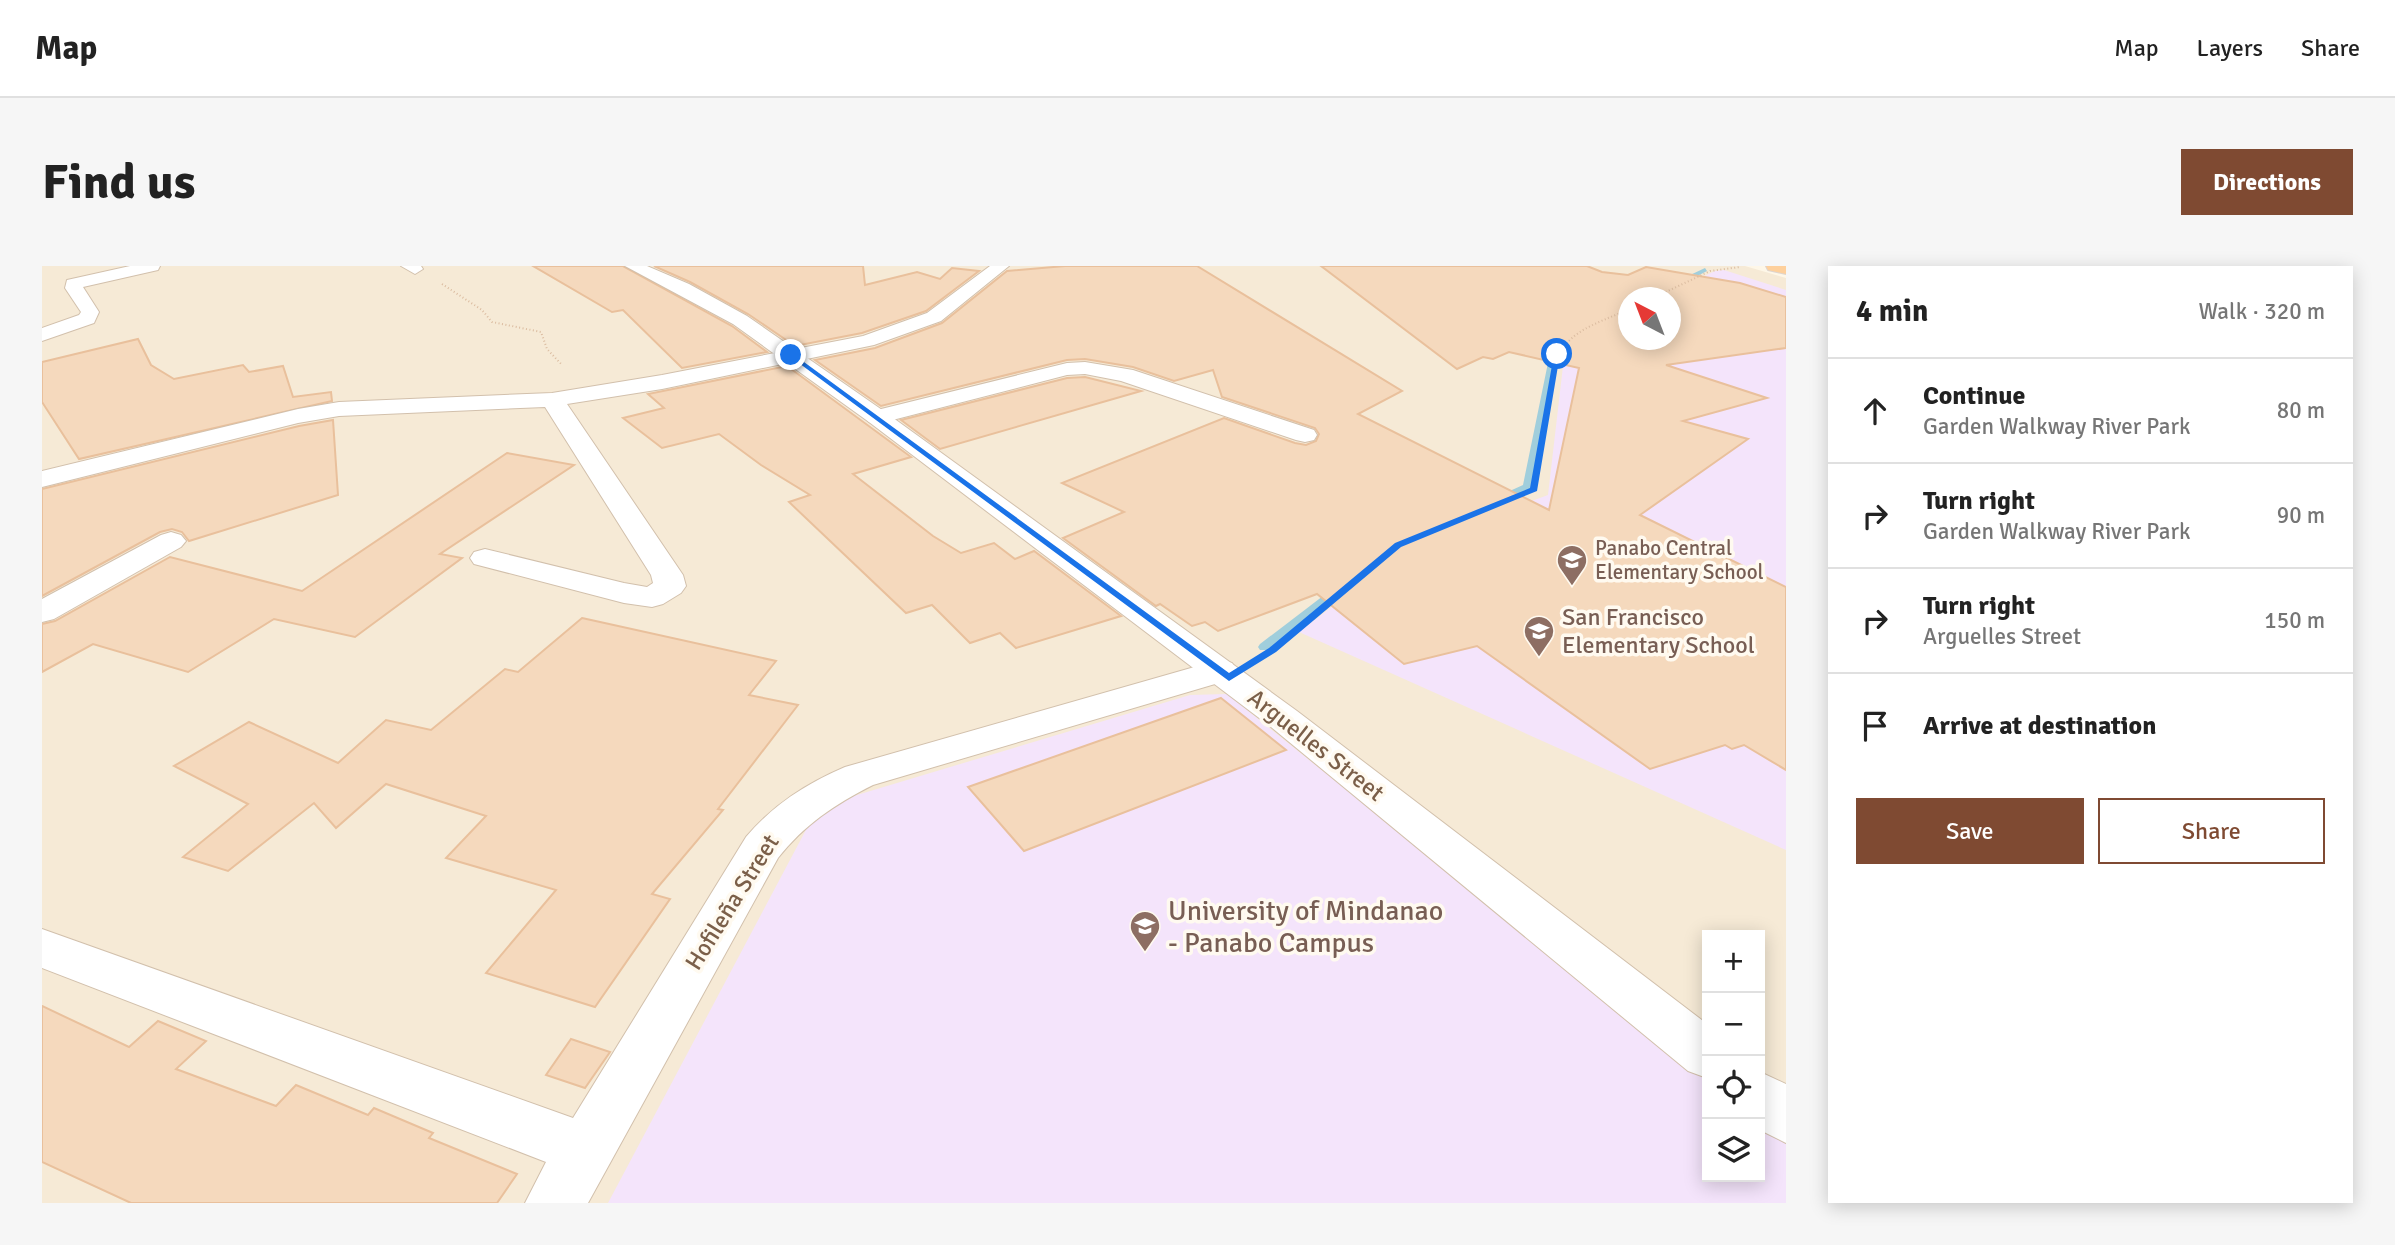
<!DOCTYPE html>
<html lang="en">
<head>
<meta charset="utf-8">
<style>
  :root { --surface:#fff; --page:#f6f6f6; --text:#222; --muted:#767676; --line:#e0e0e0; --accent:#7f4a32 }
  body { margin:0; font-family:Signika,sans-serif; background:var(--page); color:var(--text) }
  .controls { position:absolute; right:21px; bottom:21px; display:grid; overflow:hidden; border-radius:0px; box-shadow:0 4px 18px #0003 }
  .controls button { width:63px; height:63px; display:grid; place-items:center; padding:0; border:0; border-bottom:2px solid var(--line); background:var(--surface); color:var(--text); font:35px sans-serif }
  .compass { position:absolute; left:1576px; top:21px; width:63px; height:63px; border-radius:50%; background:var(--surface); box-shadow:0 4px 18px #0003; rotate:318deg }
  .stop { position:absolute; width:21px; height:21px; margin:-16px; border:5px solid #1a73e8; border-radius:50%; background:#fff }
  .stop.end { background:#1a73e8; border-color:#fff; box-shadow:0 2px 7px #0008 }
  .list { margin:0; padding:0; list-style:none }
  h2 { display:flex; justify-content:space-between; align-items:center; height:91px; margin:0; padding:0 28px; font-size:30px }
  h2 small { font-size:23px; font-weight:400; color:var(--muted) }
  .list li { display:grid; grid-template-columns:46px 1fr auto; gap:21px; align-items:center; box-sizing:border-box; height:105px; padding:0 28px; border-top:2px solid var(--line) }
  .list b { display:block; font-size:26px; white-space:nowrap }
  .list p { margin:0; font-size:23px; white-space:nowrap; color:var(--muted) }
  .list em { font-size:23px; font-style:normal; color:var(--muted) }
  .actions { display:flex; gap:14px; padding:21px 28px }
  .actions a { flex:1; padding:16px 0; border:2px solid var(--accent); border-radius:0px; text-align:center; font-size:24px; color:var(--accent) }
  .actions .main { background:var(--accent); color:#fff }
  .icon { flex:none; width:38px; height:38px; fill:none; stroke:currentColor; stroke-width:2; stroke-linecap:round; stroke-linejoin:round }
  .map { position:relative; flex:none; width:1744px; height:937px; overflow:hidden; border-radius:0px }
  header { display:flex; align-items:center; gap:42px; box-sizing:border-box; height:98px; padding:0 35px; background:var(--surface); border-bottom:2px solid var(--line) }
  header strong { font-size:33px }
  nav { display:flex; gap:38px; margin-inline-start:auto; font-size:24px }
  .intro { display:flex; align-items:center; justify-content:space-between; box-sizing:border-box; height:168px; padding:0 42px }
  h1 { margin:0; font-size:49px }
  .button { padding:18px 32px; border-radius:0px; background:var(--accent); color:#fff; font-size:24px; font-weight:700 }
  main { display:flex; gap:42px; padding:0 42px }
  aside { flex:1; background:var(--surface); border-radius:0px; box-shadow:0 4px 18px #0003 }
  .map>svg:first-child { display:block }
  .residential { fill:#f6ead6; fill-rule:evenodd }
  .education { fill:#f4e4fb }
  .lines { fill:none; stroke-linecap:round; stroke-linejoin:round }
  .stream { fill:#a0cedc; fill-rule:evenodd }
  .building { fill:#f5d9bd; stroke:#e9c09c; stroke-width:2; fill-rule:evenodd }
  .minor-casing { stroke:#d2c0ac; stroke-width:2 }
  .tertiary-casing { stroke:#d2c0ac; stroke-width:2 }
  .trunk-casing { stroke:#ddd5d0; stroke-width:2 }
  .path-far2 { stroke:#dbbca0; stroke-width:2; stroke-dasharray:1 2.5; stroke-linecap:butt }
  .path-far1 { stroke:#dbbca0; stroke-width:2.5; stroke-dasharray:1 3.5; stroke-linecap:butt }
  .path { stroke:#dbbca0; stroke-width:3.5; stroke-dasharray:2 4.5; stroke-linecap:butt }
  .minor { fill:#fff; fill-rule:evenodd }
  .tertiary { fill:#fff; fill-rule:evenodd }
  .trunk { fill:#fed09c; fill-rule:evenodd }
  .route { fill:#1a73e8 }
  .labels { text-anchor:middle; stroke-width:7; stroke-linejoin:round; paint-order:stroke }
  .far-education-label { font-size:21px; fill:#785e54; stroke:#fffaf0; text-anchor:start }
  .education-label { font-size:24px; fill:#785e54; stroke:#fffaf0; text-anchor:start }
  .street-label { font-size:24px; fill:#7b5f49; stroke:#fffaf0 }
  .near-education-label { font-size:28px; fill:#785e54; stroke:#fffaf0; text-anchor:start }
</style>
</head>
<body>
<header>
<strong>Map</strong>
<nav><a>Map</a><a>Layers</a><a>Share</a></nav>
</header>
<div class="intro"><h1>Find us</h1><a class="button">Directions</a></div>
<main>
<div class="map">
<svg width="1744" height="937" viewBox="0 0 1744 937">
  <rect width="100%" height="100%" fill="#fef7e8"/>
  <path class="residential" d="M0,0H1703L1744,12V937H0ZM1587,32H1629V74H1587ZM1665,669H1718V911H1665Z"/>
  <g class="education">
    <polygon points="1682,4 1744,24 1744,584 1257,366 1373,277 1506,229 1521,100 1535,71 1586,47 1587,74 1629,74 1629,32 1618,31 1673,5"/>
    <polygon points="1185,428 1665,813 1665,911 1718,911 1718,856 1744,877 1744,937 566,937 766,560 795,535 1148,429"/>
  </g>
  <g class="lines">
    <g class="stream">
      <polygon points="1663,2 1665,5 1636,20 1629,18"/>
      <polygon points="1517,75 1524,77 1516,87 1492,221 1458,237 1450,237 1450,233 1481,219 1508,87"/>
      <polygon points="1298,317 1303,318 1303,324 1228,384 1218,384 1216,381 1218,378"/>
    </g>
  </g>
  <g class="building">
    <polygon points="491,0 581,0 690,60 725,86 640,102 581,44 570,46"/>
    <polygon points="612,0 821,0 823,19 875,6 898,13 910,2 937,5 884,45 820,67 753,80 706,48 648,16"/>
    <path d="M1023,0H1155L1360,125L1316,148L1507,244L1537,102L1467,86L1451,93L1441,91L1415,103L1279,0H1545L1560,6L1586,9L1604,1L1698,17L1744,31V82L1624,99L1725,132L1641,155L1706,173L1598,249L1744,321V504L1702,479L1690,483L1683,479L1608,503L1435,380L1362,398L1275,328L1176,365L1163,356L1150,360L1118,338L1114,340L1021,272L1082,246L1020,217L1182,152L1253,177L1264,179L1274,175L1277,168L1273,162L1180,131L1171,104L1132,115L1091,101L1043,93L1025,94L839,140L773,94L833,82L900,57L965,5ZM1586,32H1628V74H1586Z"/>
    <polygon points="96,73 109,99 132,113 201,99 207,106 241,100 251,131 289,126 290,135 37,193 0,136 0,96"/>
    <polygon points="745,100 869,191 811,208 891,270 919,287 952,277 973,293 992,285 1079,350 974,382 958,367 928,377 890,339 864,347 747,236 768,229 719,199 677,168 620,182 581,152 622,142 606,128"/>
    <polygon points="1043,111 1099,125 898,183 859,154 1025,112"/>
    <polygon points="291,154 296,229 147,275 140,266 130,263 118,266 0,330 0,223 257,160"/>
    <polygon points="465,187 532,199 398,288 420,292 313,371 232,353 146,406 51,378 0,406 0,358 13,355 128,291 260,325"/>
    <polygon points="540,352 734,395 707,429 756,439 676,543 681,544 610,628 628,633 553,741 444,707 514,624 404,592 444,550 344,518 294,562 272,537 186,605 141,591 206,538 132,500 207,456 296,497 344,454 389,464 463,403 476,406"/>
    <polygon points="1179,432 1244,484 982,585 926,521"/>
    <polygon points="0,740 87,781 116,755 164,775 134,803 234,840 254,819 326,849 332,842 391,867 387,872 475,908 455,937 89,937 0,896"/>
    <polygon points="529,773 568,786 543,822 504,809"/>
  </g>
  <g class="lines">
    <g class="minor-casing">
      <g id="minor">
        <polygon points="88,0 118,0 116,4 41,21 57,46 52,57 0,75 0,62 37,49 39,46 23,22 25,14"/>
        <polygon points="359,0 379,0 381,3 373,8"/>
        <polygon points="948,0 967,0 899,55 832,79 620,123 525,138 641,309 644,320 639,327 621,338 610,341 582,337 432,298 428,292 432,286 443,283 582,317 605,321 611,317 609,309 503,141 297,150 256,157 0,221 0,205 256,143 297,136 510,127 620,109 821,70 885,47"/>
        <polygon points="1043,96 1091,104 1272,164 1275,169 1272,174 1263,176 1254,174 1079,115 1043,108 1025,109 835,158 827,156 823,151 827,146 1025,97"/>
        <polygon points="129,266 139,269 144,275 139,281 12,353 0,356 0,333 119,269"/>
        <path d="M1177,394L1190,397L1195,405L1190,413L831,519C793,538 762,559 736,592L546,937H483L504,896L0,702V663L531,852L704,571C732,538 764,518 803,501Z"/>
      </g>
    </g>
    <g class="tertiary-casing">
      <g id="tertiary">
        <polygon points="583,0 605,0 647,18 705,50 843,146 1255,445 1665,758 1665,812 1646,805 1229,461 827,156 691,58"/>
        <polygon points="1718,806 1744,818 1744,877 1718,864"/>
      </g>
    </g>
    <g class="trunk-casing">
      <polygon id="trunk" points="1724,0 1744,0 1744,8 1726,4"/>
    </g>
    <g class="path-far2">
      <polyline points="400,18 440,44 450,56 499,66 505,83 520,99"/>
      <polyline points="1611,32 1668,5 1698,1"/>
      <path d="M1512,106C1519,65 1553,59 1587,43"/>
    </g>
    <polyline class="path-far1" points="1444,243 1492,223 1512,105"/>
    <polyline class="path" points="1223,388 1356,279 1449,241"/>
    <use href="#minor" class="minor"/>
    <use href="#tertiary" class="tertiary"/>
    <use href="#trunk" class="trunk"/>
  </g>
  <polygon class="route" points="1515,87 1518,88 1495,225 1359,281 1234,386 1187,415 746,89 751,88 1187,407 1227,382 1353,277 1488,222 1512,88"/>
  <defs>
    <g id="school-pin" transform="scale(1.575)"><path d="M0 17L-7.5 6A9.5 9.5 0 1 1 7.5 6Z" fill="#8d6e63" stroke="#fffaf0"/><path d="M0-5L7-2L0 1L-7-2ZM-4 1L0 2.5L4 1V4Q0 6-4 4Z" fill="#fff"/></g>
    <g id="university-pin" transform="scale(1.575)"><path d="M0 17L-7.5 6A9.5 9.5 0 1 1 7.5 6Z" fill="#8d6e63" stroke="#fffaf0"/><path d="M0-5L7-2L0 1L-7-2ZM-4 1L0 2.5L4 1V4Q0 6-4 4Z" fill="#fff"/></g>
  </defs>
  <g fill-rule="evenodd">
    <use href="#school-pin" x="1530" y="294"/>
    <use href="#school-pin" x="1497" y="365"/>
    <use href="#university-pin" x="1103" y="660"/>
  </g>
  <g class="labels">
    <g class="far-education-label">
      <text x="1553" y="289">Panabo Central<tspan x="1553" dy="24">Elementary School</tspan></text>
    </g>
    <g class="education-label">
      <text x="1520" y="359">San Francisco<tspan x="1520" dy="28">Elementary School</tspan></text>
    </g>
    <g class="street-label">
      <text transform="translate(1274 479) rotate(38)" y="8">Arguelles Street</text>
      <text transform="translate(690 636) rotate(-58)" y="8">Hofileña Street</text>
    </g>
    <g class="near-education-label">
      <text x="1126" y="654">University of Mindanao<tspan x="1126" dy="32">- Panabo Campus</tspan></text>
    </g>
  </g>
</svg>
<div class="controls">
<button>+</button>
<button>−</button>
<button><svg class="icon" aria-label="locate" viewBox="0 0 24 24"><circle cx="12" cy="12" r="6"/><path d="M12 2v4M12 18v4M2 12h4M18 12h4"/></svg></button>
<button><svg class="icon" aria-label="layers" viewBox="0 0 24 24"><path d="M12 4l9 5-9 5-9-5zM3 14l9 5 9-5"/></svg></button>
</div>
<svg class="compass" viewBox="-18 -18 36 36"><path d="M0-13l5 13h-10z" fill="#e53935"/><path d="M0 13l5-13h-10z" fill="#767676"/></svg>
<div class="stop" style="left:1515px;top:88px"></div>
<div class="stop end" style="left:749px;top:89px"></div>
</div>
<aside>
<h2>4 min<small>Walk · 320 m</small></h2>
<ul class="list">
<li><svg class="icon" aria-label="ahead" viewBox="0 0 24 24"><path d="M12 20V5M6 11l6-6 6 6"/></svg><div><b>Continue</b><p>Garden Walkway River Park</p></div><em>80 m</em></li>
<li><svg class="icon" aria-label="right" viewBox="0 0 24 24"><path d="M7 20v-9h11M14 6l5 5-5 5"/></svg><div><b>Turn right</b><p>Garden Walkway River Park</p></div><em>90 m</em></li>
<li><svg class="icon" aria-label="right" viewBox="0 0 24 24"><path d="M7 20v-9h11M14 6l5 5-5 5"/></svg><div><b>Turn right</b><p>Arguelles Street</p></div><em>150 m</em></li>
<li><svg class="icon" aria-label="arrive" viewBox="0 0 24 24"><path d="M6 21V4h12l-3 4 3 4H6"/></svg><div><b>Arrive at destination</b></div></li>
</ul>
<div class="actions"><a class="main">Save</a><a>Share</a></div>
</aside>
</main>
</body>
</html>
